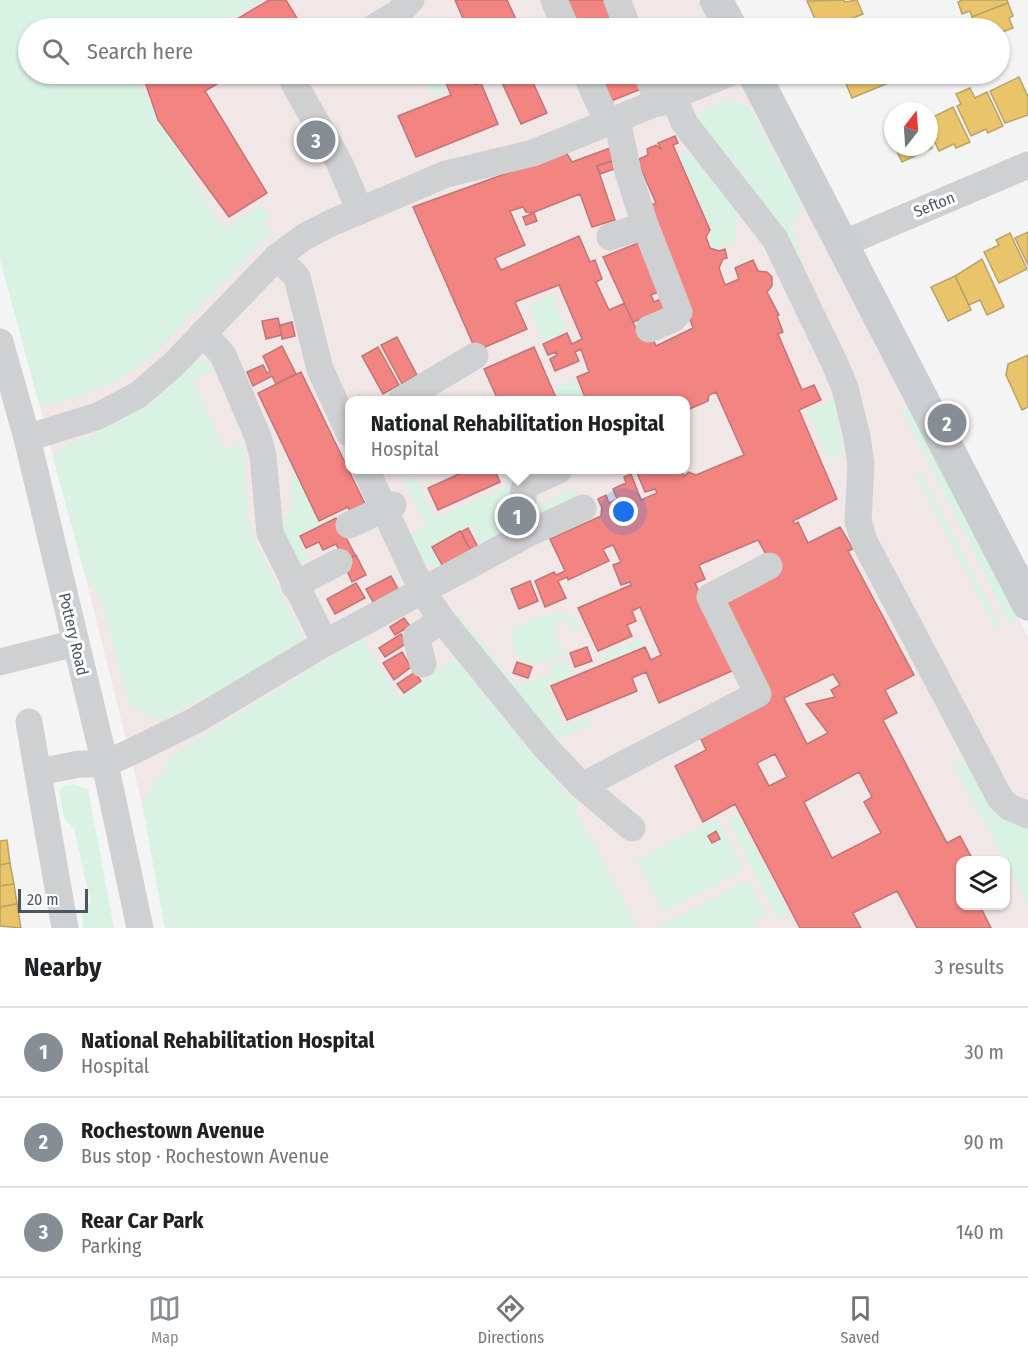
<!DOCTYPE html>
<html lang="en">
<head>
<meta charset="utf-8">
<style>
  :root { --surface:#fff; --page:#f6f6f6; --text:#202124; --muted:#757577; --line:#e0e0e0; --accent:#868d94 }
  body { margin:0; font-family:"Fira Sans Condensed",sans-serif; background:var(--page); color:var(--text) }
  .controls { position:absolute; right:18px; bottom:18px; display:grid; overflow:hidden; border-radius:12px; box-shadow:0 2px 4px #0004 }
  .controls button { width:54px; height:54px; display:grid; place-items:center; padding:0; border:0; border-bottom:2px solid var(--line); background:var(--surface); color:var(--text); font:30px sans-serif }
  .compass { position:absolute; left:884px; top:102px; width:54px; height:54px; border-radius:50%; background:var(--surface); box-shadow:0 2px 4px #0004; rotate:17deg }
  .scale { position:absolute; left:18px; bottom:15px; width:70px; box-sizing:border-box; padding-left:6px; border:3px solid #4a5661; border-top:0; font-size:16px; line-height:21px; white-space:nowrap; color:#4a5661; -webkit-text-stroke:4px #fff; paint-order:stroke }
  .you { position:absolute; left:624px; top:512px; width:21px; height:21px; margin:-15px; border:4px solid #fff; border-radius:50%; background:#1a73e8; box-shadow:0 0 0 9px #1a73e833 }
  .badge { display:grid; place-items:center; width:39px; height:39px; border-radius:50%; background:var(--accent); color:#fff; font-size:20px; font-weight:700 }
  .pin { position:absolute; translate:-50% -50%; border:3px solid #fff; box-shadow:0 2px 6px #0006 }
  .popup { position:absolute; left:345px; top:396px; width:345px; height:78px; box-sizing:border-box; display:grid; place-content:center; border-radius:12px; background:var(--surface); filter:drop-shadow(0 2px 4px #0005); font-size:20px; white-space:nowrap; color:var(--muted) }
  .popup b { font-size:22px; color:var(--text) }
  .popup::after { content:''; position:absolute; left:50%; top:100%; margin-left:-12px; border:12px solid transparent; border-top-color:var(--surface) }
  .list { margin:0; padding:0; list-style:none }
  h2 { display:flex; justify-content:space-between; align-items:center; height:78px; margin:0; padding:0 24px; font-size:26px }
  h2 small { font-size:20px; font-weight:400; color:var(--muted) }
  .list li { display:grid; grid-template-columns:39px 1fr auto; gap:18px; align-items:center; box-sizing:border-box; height:90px; padding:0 24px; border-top:2px solid var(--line) }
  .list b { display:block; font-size:22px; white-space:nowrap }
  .list p { margin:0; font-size:20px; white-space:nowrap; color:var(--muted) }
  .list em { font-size:20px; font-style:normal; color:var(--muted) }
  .icon { flex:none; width:33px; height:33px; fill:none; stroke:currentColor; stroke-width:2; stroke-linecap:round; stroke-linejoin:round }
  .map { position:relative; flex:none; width:1028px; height:928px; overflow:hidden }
  .search { position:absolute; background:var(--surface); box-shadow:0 2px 4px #0004; left:18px; right:18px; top:18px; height:66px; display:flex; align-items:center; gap:15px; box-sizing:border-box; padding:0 21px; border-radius:33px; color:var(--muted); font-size:22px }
  .sheet { height:348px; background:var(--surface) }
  nav { display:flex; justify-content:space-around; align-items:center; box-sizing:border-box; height:84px; border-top:2px solid var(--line); background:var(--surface); font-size:16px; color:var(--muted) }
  nav a { display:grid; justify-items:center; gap:3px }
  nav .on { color:var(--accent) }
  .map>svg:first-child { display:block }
  .medical { fill:#f1e7e6; fill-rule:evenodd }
  .green { fill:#d9f2e3 }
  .homes { fill:#e9c46a; stroke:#b9a367; stroke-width:1.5 }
  .health { fill:#f28482; stroke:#c07678; stroke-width:1.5; fill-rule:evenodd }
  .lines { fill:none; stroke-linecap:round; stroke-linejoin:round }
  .minor { stroke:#ced0d2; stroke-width:27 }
  .major { stroke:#caced1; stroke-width:33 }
  .labels { text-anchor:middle; stroke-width:6; stroke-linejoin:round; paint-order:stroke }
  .street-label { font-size:16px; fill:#4a5661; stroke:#fff }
</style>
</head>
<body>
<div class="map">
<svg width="1028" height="928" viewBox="0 0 1028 928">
  <rect width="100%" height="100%" fill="#f4f4f4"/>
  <path class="medical" d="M0,0H698L713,28H28V74H736L1028,637V928H165L142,803L85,575L0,259ZM349,400H685V470H349ZM960,860H1006V906H960Z"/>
  <g class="green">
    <path d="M0,0H262L213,28H28V74H137L134,76L223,229L262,205L270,218L263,223L271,233L150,358C112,387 92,393 47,406L39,403L0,259Z"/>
    <polygon points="421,74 438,74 445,91 433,95"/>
    <polygon points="728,99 749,106 802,204 799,215 792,223 806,277 700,123 701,110"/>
    <polygon points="687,150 739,212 734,242 720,249 712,247 708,238 712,229 679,155"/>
    <polygon points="552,295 567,330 543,341 528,306"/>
    <path d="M196,361L209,363L215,369L194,381L224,450L244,443L248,516L254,537L306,645L158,722L129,705L101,600L85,575L53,457C62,443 83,439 97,434L96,427L186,363Z"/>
    <polygon points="574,379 584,400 560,400 555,388"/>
    <polygon points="834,401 844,455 829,459 808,410"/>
    <polygon points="913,403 1024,615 1009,623 899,406 904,409"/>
    <polygon points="502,470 510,470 518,480 515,526 483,547 471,524 431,546 445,568 423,563 409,536 426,526 401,476 405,474 409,482 416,478 435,518 509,486"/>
    <polygon points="920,471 1001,626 996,630 915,474"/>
    <polygon points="295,473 320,525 298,535 309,561 299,562 280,524 292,509 291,475"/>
    <polygon points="573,489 578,499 538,521 535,514 537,507"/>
    <path d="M563,612L570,619L575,616L580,630L573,632L565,620L556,622L553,626L557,643L568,654C551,661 521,673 513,648C510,641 511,636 513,629L531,619Z"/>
    <polygon points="461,616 518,686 547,675 551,685 548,687 564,726 587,717 591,726 552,741 455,621"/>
    <polygon points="362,638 399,698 455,659 569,797 572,796 580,805 576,809 637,928 165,928 142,803 173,755"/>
    <polygon points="641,639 644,645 604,663 601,655"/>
    <polygon points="566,660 573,676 552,684 548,674 550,667"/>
    <polygon points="962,759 973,763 1028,823 1028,905 953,765"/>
    <polygon points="74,784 88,789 114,928 83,928 82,911 91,903 74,829 64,818 59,792 64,785"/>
    <polygon points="738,814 790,915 779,921 727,820"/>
    <polygon points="716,818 744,870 663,912 636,861"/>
    <polygon points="748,880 766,915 753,922 757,928 655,928"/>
  </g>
  <g class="homes">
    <polygon points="844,0 845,2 857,0 863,14 827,28 819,28 807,1"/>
    <polygon points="963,0 1007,0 1008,3 972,17 970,11 962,14 958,2"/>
    <polygon points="1008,3 1013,16 1009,18 1013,28 1000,33 1000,28 973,28 976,27 972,17"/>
    <polygon points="858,22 861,28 842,28"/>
    <polygon points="842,74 902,74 903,77 852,98"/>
    <polygon points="1019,77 1028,97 1028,115 1005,123 990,91"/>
    <polygon points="970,88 975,98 987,92 1003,126 988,133 986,129 971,136 957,106 961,104 956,94"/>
    <polygon points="953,107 970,142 956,148 954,144 939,151 929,130 929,119"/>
    <polygon points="929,141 932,148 902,162 895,147 929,147"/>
    <polygon points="1028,232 1028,265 1015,238"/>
    <polygon points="1010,233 1027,269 999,283 984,252 999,245 996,240"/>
    <polygon points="982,259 1004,307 987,315 980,300 969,305 955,276"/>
    <polygon points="955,276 971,310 948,321 931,287"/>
    <polygon points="1028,355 1028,407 1022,410 1006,375 1008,364"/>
    <polygon points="7,840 10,863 0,865 0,841"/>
    <polygon points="10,863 14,884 0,886 0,865"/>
    <polygon points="14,884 17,904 0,907 0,886"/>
    <polygon points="17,904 21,928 0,926 0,907"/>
  </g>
  <g class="health">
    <polygon points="269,0 286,0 303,28 222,28"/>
    <polygon points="455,0 507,0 520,28 467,28"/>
    <polygon points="561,0 611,0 618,28 573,28"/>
    <polygon points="448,20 452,28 425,28"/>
    <polygon points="147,74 234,74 205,91 267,193 229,217 158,120 143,76"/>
    <polygon points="442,74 470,74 475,85 481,83 498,124 416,157 398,116 451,95"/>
    <polygon points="498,74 529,74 547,113 521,124"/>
    <polygon points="593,74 634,74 641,89 606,103"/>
    <path d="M675,136L678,143L673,145L710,230L706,237L710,248L719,251L725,249L727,258L723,259L719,268L725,285L739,279L735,268L753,260L758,271L767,272L772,277V286L767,292L779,315L777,316L783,332L778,334L802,390L814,385L821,400L799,410L837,499L793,521L795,524L798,522L808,543L840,527L853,549L848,551L914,675L885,690L897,713L883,720L947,843L960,836L973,860H960V906H980L991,928H917L897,891L853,913L861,928H800L735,804L703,822L675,766L706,750L700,737L768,703L715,598L773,567L758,540L699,565L705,579L695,583L734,670L659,703L646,672L632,678L637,691L567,720L551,686L645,647L651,660L661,655L640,607L632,611L636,621L627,625L632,636L598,651L578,608L631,585L630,582L621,585L613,565L621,562L613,545L603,549L609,561L568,580L567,577L558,581L566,598L545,607L535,581L554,572L556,575L565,571L550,539L601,516L602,508L598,499L606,495L609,503L617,499L613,489L626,483L624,477L631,474L641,500L657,493L655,489L645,492L636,470H681L684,476L689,472L696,475L744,455L716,392L709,395L708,401L685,411V400H586L577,377L589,372L581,349L575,352L579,361L555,371L550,359L557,355L556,352L548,355L543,344L567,333L572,344L582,339L559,285L515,302L527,329L476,351L413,207L566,152L572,162L613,147L618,159L597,166L615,220L592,227L580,194L532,213L526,212L523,207L510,211L525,245L495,258L501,270L579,236L590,262L595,260L602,279L596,282L609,310L625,303L640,338L651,334L656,346L693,328L648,206L656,203L637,160L648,155L647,149L656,145L662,150L658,143ZM833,674L840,685L831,690L835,697L806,704L828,733L807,744L784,698ZM775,754L787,777L769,786L757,763ZM859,772L872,797L864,802L881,833L832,858L804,802Z"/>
    <polygon points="618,159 620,167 600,174 597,166"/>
    <polygon points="534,213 537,221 526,225 523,217"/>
    <polygon points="638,243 663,290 651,295 654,302 667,296 673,311 653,315 633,322 603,257"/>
    <polygon points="278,318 282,335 266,339 262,321"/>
    <polygon points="292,322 295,336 282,339 280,325"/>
    <polygon points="397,337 417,375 402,384 381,345"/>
    <polygon points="282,346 296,374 276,384 272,376 253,386 247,372 263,365 267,373 270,371 263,356"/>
    <polygon points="378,347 399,385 383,394 362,356"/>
    <polygon points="534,347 557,400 498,400 484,369"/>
    <polygon points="301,372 368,510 353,518 348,507 319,521 258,393"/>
    <polygon points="460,470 495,470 500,482 438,510 428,488 461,473"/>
    <polygon points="336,518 355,555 344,560 336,544 323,550 319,542 306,548 300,536"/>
    <polygon points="468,528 478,547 471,551 461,532"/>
    <polygon points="460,531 474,556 446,572 432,547"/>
    <polygon points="356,555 366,575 352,582 343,562"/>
    <polygon points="391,576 398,589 373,602 366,589"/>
    <polygon points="530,581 538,601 519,609 511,589"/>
    <polygon points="356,583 365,598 335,614 327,599"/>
    <polygon points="404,618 410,626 395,635 390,627"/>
    <polygon points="401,634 407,643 385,657 379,648"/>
    <polygon points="587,647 592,661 575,667 570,653"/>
    <polygon points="402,652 411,667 394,680 383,663"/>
    <polygon points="517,662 532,667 528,678 513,673"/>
    <polygon points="415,672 421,681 404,693 397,684"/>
    <polygon points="716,831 720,839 712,843 708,836"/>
  </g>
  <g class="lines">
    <g class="minor">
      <polyline points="554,0 566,28"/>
      <polyline points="617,0 628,28"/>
      <polyline points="373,28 397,14 411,0"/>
      <polyline points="296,74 293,81 296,87 339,162 360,211"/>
      <polyline points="586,74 608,123"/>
      <polyline points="647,74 659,103"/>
      <polyline points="673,97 685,124 775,239 835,364 845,388 857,437 861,465 858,521 864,541 1000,798 1009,807 1028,815"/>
      <polyline points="645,225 679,312 673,319 649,329"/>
      <polyline points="610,237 645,225 628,172 617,120"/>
      <polyline points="840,245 1028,165"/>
      <polyline points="277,257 297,277 320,369 349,433"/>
      <polyline points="203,333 223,355 258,437 263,456 270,533 325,643"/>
      <polyline points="0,342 27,438 105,764 140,928"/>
      <polyline points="401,400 475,356"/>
      <polyline points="27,438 98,416 138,395 173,365 277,257 304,237 331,223 446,174 533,153 727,74"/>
      <polyline points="366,470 423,592 442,620 546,748 582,786 758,694 710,597 769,566"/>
      <polyline points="349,525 393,505"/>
      <polyline points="523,536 583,508"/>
      <polyline points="294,585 339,562"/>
      <polyline points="0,662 76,643"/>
      <polyline points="423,664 416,637 442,620"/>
      <polyline points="29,722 65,928"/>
      <path d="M39,772L79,764H105L131,752L196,720L325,643L518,539L523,536C527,519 518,502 526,485L559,470"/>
      <polyline points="582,786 632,828"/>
    </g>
    <g class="major">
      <polyline points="716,0 731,28"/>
      <polyline points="754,74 1028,604"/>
    </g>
  </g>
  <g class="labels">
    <g class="street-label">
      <text transform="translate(934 204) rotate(-22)" y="6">Sefton</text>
      <text transform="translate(74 634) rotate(77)" y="6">Pottery Road</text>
    </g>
  </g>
</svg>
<div class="controls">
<button><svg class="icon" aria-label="layers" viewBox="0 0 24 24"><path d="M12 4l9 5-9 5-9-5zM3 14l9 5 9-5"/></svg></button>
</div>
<svg class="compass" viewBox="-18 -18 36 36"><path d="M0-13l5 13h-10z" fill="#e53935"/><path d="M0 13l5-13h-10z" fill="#757577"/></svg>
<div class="scale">20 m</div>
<div class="you"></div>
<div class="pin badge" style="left:517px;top:516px">1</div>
<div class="popup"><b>National Rehabilitation Hospital</b>Hospital</div>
<div class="pin badge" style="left:947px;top:423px">2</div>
<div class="pin badge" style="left:316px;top:140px">3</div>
<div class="search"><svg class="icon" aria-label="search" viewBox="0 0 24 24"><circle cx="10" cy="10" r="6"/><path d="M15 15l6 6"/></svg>Search here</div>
</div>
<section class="sheet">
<h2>Nearby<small>3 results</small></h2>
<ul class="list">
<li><span class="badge">1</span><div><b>National Rehabilitation Hospital</b><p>Hospital</p></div><em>30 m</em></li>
<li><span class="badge">2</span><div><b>Rochestown Avenue</b><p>Bus stop · Rochestown Avenue</p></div><em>90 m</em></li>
<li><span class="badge">3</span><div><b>Rear Car Park</b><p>Parking</p></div><em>140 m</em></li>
</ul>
</section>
<nav>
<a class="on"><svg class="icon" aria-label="map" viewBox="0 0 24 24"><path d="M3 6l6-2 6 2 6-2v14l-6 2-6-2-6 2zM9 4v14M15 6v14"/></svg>Map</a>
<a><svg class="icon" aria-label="directions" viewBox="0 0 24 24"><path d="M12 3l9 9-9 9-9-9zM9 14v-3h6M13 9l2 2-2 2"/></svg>Directions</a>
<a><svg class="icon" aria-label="saved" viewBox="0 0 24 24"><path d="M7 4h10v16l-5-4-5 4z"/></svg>Saved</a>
</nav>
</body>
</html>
